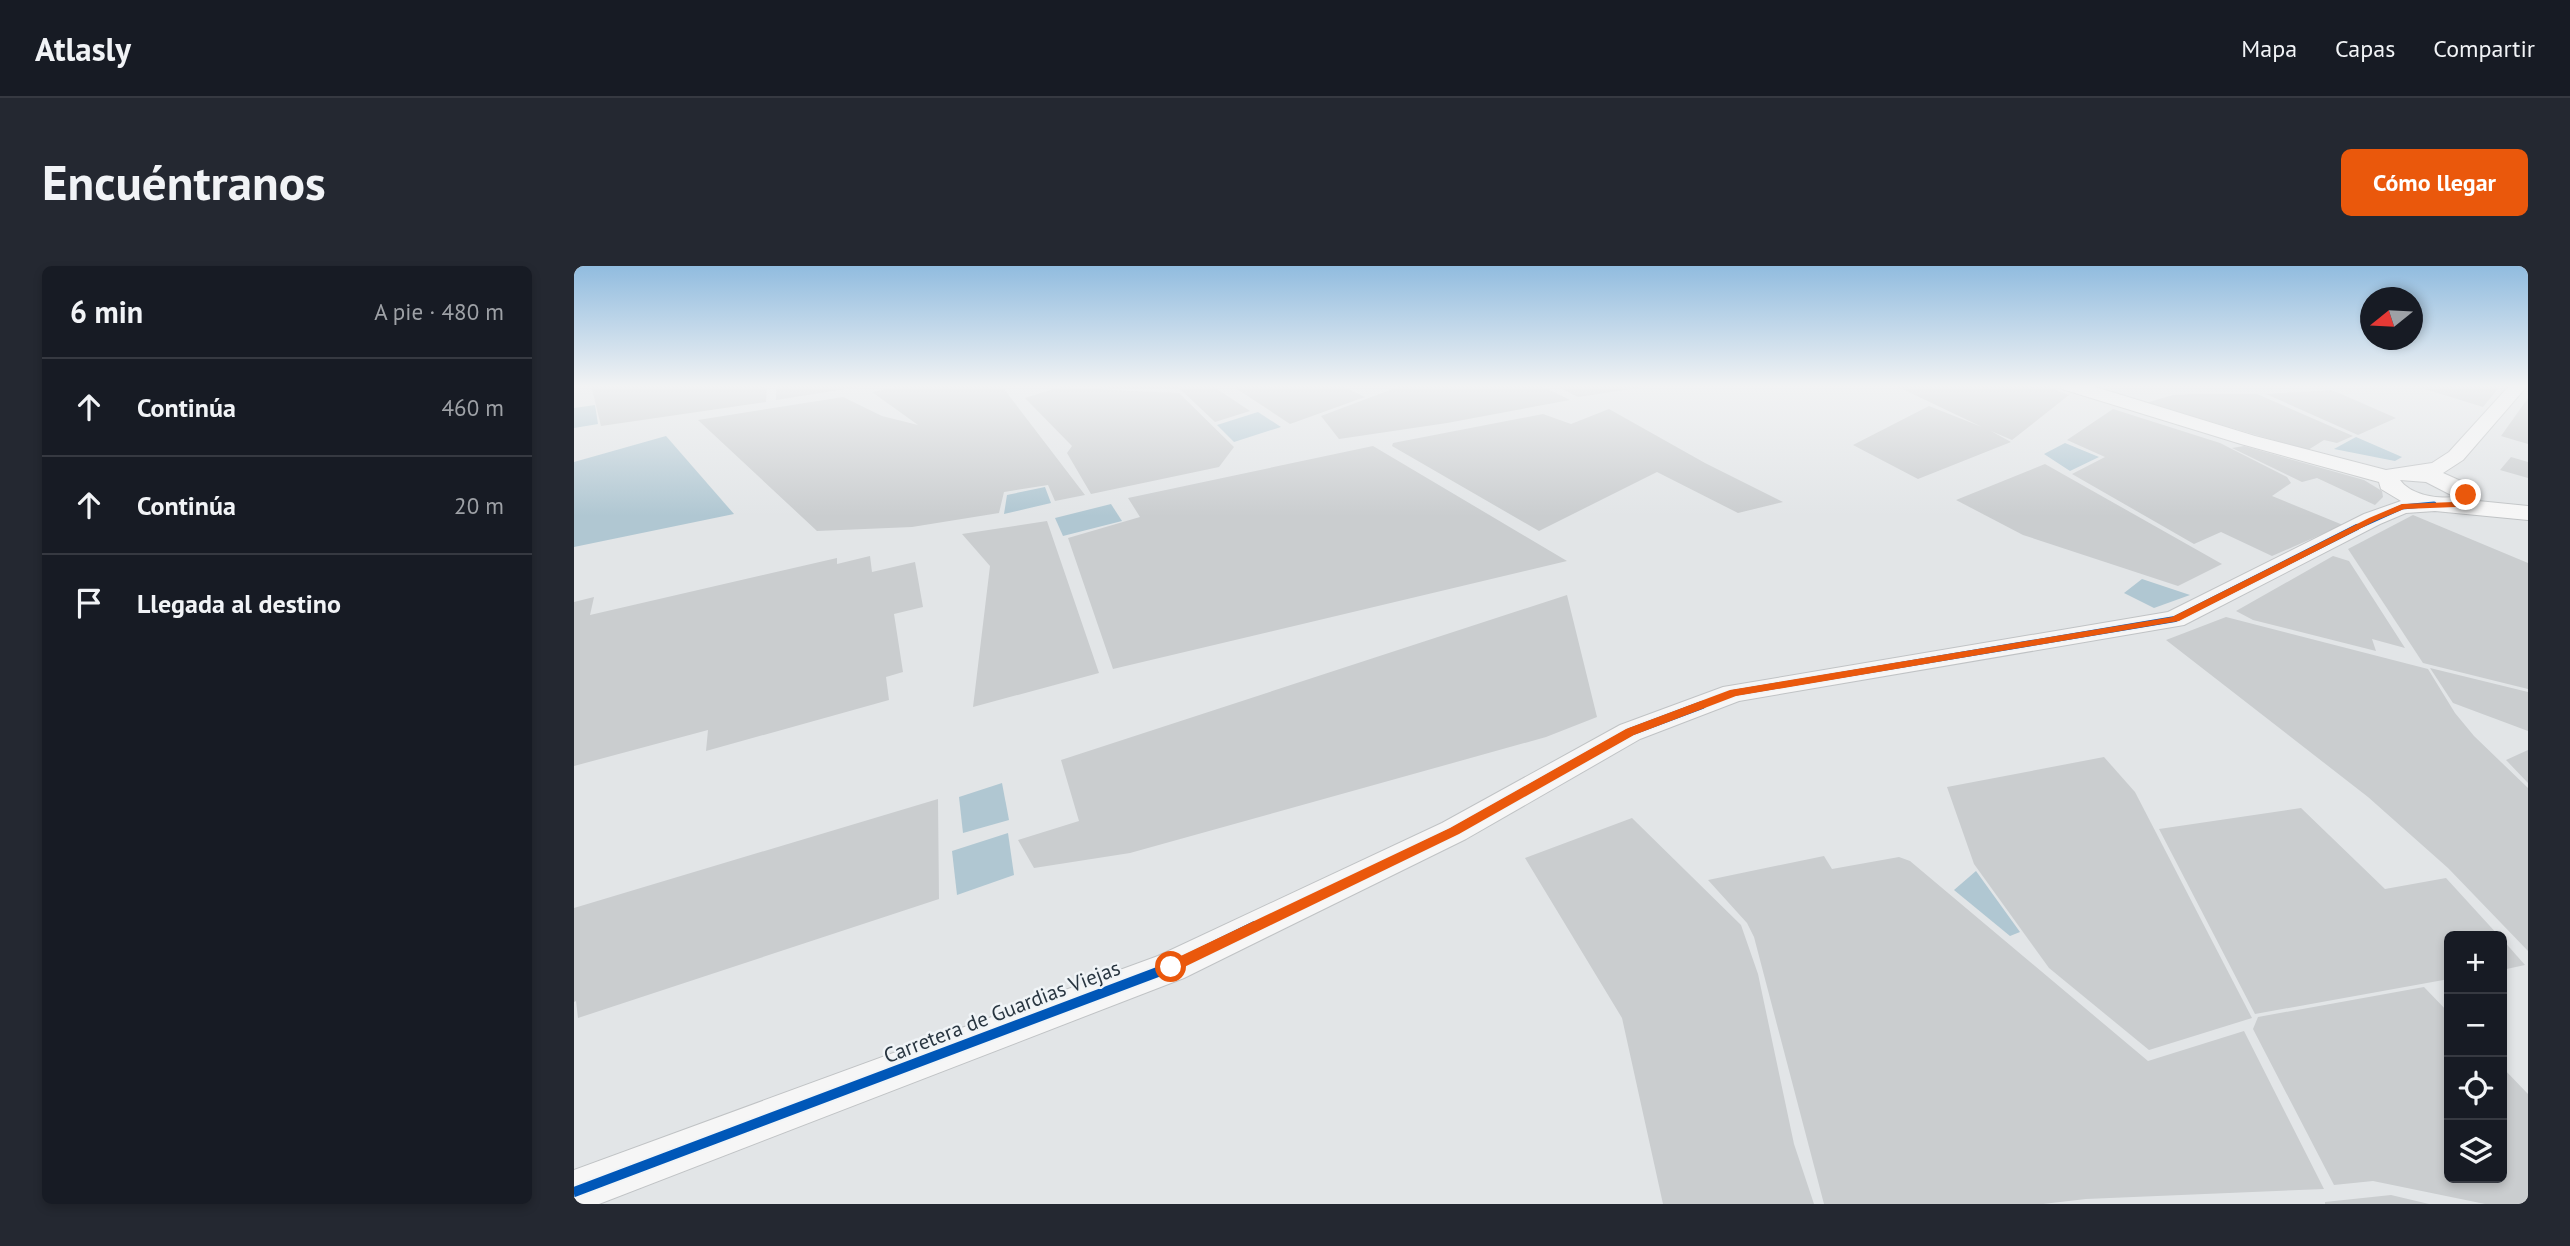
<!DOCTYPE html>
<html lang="es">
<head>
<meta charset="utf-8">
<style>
  :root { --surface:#171b24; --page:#242831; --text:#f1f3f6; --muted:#9ea1a6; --line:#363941; --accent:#ea580c }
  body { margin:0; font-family:"PT Sans",sans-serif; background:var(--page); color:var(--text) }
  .controls { position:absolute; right:21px; bottom:21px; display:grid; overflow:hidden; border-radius:10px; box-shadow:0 4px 10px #0003 }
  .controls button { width:63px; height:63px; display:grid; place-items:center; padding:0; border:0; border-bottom:2px solid var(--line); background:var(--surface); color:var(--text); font:35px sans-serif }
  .compass { position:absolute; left:1786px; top:21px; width:63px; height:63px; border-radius:50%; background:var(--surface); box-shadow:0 4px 10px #0003; rotate:252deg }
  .stop { position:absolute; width:21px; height:21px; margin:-16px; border:5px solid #ea580c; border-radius:50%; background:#fff }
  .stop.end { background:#ea580c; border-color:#fff; box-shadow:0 2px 7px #0008 }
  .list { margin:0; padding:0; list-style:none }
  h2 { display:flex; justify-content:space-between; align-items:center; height:91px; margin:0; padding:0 28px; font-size:30px }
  h2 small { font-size:23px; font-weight:400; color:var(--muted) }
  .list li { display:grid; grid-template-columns:46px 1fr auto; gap:21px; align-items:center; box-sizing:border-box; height:98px; padding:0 28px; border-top:2px solid var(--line) }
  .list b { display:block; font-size:26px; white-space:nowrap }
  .list em { font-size:23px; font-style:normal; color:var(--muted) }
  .icon { flex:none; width:38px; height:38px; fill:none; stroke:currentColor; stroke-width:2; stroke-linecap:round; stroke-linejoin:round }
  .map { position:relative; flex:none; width:1954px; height:938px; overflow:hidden; border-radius:10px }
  header { display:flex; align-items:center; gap:42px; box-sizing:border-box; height:98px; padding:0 35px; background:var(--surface); border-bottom:2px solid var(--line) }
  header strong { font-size:33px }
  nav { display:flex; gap:38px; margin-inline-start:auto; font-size:24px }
  .intro { display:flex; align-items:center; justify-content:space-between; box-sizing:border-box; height:168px; padding:0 42px }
  h1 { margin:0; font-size:49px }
  .button { padding:18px 32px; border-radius:10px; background:var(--accent); color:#fff; font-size:24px; font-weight:700 }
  main { display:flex; gap:42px; padding:0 42px }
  aside { flex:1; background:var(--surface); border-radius:10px; box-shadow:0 4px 10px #0003 }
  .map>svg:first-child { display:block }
  .water { fill:#b0c7d2 }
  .building { fill:#cacdcf }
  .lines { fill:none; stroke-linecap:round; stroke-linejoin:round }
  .secondary-casing { stroke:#c0c3c5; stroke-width:2 }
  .secondary { fill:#f6f6f6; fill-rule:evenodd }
  .cycleway-far3-casing { stroke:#f0f4f7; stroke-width:8 }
  .cycleway-far2-casing { stroke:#f0f4f7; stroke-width:10 }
  .cycleway-far1-casing { stroke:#f0f4f7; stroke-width:12 }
  .cycleway-casing { stroke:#f0f4f7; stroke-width:14 }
  .cycleway-far3 { stroke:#0057b8; stroke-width:5 }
  .cycleway-far2 { stroke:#0057b8; stroke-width:6 }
  .cycleway-far1 { stroke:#0057b8; stroke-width:8 }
  .cycleway { stroke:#0057b8; stroke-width:10 }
  .route { fill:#ea580c }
  .labels { text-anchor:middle; stroke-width:5; stroke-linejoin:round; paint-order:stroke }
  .street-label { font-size:21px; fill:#293641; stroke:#f0f4f7 }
</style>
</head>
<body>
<header>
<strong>Atlasly</strong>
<nav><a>Mapa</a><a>Capas</a><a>Compartir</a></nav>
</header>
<div class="intro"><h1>Encuéntranos</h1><a class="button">Cómo llegar</a></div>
<main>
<aside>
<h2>6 min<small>A pie · 480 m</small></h2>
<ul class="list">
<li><svg class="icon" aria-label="ahead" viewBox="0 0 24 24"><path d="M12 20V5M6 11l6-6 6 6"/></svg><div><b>Continúa</b></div><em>460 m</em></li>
<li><svg class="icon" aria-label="ahead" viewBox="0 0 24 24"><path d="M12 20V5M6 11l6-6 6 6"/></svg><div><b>Continúa</b></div><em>20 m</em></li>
<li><svg class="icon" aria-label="arrive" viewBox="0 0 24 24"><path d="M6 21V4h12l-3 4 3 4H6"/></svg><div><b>Llegada al destino</b></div></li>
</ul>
</aside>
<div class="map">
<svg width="1954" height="938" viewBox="0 0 1954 938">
  <rect width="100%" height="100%" fill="#e2e5e7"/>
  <g class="water">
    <polygon points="21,139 24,158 0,162 0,142"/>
    <polygon points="684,146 707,161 660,176 643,159"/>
    <polygon points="92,170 160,248 0,281 0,196"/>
    <polygon points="1782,171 1828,191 1821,195 1760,183"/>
    <polygon points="1491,177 1525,191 1496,205 1470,188"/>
    <polygon points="471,221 477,237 430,248 433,229"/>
    <polygon points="537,238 548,255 489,270 481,252"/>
    <polygon points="1568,313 1616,329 1580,342 1550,327"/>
    <polygon points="428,517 435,554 389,567 385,531"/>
    <polygon points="434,567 440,609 383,629 378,585"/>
    <polygon points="1402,605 1446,666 1436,670 1380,624"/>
  </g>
  <g class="building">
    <polygon points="17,119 193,119 192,136 27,160"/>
    <polygon points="202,119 284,119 284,121 202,134"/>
    <polygon points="334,119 427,119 511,229 481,235 474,219 430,226 425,247 338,261 243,265 124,154 269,131 308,150 344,159 298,126"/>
    <polygon points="492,119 497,119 497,122 605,127 660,181 645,201 517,228 493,187 498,180 451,132"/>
    <polygon points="505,119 637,119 676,145 641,156 606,123 505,121"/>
    <polygon points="657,119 766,119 791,131 716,158"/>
    <polygon points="829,119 966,119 996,134 873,157 765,173 747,150"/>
    <polygon points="980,119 1070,119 1070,121 1004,131"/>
    <polygon points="1320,119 1469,119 1495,129 1438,174 1417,165 1437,176 1344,213 1279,179 1355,140 1408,161"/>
    <polygon points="1838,119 1927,119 1909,141"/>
    <polygon points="1758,124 1822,152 1784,169 1692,128"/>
    <polygon points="1620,128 1683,128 1779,170 1763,177 1750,174 1734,184 1572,137 1599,129"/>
    <polygon points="1954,132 1954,178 1927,170"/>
    <polygon points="1035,143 1131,197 1209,236 1164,247 1083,206 965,265 818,180 819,177 969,148 997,158"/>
    <polygon points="1539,143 1646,177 1713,211 1717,217 1698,230 1769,259 1698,290 1647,266 1620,278 1498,208 1531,191 1493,174"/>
    <polygon points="799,180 993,295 539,403 494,272 566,251 554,232"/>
    <polygon points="1670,180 1790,214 1808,225 1809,231 1801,239 1743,212 1728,216 1658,182"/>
    <polygon points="1937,191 1954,196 1954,212 1926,204"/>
    <polygon points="1471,198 1648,298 1604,320 1449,269 1382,234"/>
    <polygon points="1839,249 1954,297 1954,423 1849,397 1774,283"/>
    <polygon points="473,255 525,407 399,441 416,300 388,268"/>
    <polygon points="296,290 298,306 341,296 349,341 320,348 329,406 312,411 315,434 132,485 134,464 0,500 0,336 20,331 16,349 263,292 263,298"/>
    <polygon points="1759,290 1775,295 1831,382 1798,373 1802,385 1679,354 1662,345"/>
    <polygon points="993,329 1023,451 972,471 556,587 460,602 444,574 505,555 487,494"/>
    <polygon points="1652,351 1854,403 1881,447 1900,470 1954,522 1954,685 1874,602 1794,531 1592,374"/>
    <polygon points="1856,402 1954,426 1954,465 1879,437"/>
    <polygon points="1954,484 1954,517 1932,494"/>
    <polygon points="1530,491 1561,526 1678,752 1575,784 1475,702 1400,598 1373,521"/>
    <polygon points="364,533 365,633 4,752 2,735 0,736 0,642"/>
    <polygon points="1727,542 1811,623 1872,612 1925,670 1875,670 1875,713 1681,748 1585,563"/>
    <polygon points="1058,552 1167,659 1184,708 1220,878 1240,938 1089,938 1048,752 951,592"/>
    <polygon points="1250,590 1258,603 1325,591 1336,595 1574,795 1670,765 1750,923 1512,933 1469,938 1250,938 1180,671 1173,657 1134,614"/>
    <polygon points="1928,673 1951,699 1928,704"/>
    <polygon points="1850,721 1875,747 1875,912 1928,912 1928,801 1954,828 1954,938 1911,938 1799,915 1760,919 1679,763 1684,751"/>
    <polygon points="1817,929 1855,938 1751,938 1751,936"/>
  </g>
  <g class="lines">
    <g class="secondary-casing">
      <path id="secondary" d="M1486,119H1515L1681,170L1812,204L1858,197L1875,186L1936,119H1954L1889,194L1869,207L1898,220L1904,235L1954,240V254L1861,245L1832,247L1806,258L1610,359L1165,435L1066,473L892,573L610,712L25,938H0V904L584,690L868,557L1046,459L1149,421L1594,346L1790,248L1827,235L1807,223L1805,216L1667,178L1488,123ZM1826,214L1852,216L1881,231C1862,233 1837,229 1826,214Z"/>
    </g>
    <use href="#secondary" class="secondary"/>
    <g class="cycleway-far3-casing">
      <polyline id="cycleway-far3" points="1779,263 1828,241 1860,238"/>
    </g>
    <g class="cycleway-far2-casing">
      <polyline id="cycleway-far2" points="1124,440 1159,427 1601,353 1783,261"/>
    </g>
    <g class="cycleway-far1-casing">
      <polyline id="cycleway-far1" points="678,662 880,565 1056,466 1128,439"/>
    </g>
    <g class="cycleway-casing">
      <polyline id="cycleway" points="0,926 597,701 681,660"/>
    </g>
    <use href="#cycleway-far3" class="cycleway-far3"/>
    <use href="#cycleway-far2" class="cycleway-far2"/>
    <use href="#cycleway-far1" class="cycleway-far1"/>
    <use href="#cycleway" class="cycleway"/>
  </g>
  <linearGradient id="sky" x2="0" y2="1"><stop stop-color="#91bcdf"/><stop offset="0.48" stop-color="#f2f3f4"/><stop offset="1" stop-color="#f2f3f4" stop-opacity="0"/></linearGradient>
  <rect width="1954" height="250" fill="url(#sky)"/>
  <polygon class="route" points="1892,227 1898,234 1882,241 1830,243 1801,255 1605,355 1162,430 1060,469 885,568 602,705 597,707 590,701 592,697 876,562 1052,463 1156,424 1598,351 1795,252 1828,238 1880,236 1889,233 1888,229"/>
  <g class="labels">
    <g class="street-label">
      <text transform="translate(428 746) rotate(-21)" y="7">Carretera de Guardias Viejas</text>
    </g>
  </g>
</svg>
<div class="controls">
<button>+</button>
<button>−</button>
<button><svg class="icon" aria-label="locate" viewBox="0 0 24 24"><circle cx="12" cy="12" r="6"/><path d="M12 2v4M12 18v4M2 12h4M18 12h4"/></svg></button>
<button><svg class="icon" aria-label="layers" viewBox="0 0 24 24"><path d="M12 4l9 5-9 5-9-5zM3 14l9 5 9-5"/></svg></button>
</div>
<svg class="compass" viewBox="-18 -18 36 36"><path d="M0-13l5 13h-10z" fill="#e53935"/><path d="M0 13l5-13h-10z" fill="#9ea1a6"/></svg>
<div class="stop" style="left:597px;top:701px"></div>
<div class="stop end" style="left:1892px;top:229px"></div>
</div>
</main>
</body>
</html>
